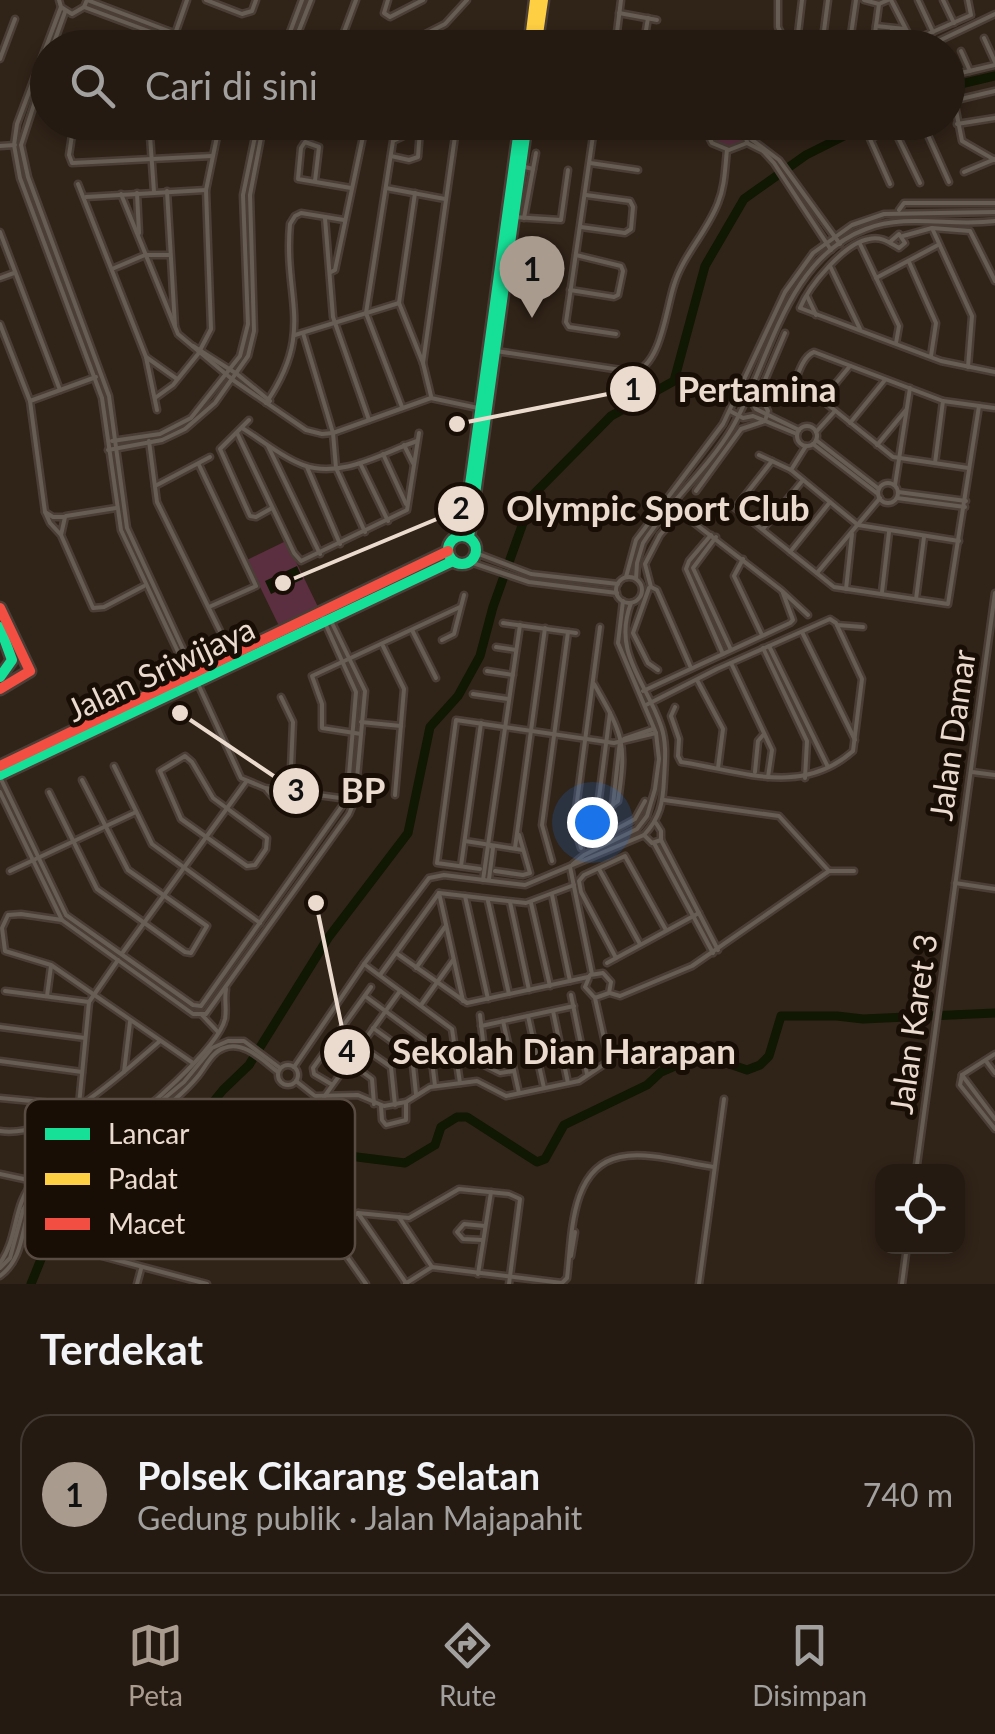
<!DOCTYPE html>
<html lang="id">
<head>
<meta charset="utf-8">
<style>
  :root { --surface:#241a12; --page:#302720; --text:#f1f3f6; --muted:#a3a19f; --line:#413832; --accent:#aa9b8f }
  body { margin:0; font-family:Lato,sans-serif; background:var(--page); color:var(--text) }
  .controls { position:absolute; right:30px; bottom:30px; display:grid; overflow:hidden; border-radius:20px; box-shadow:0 5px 15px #0003 }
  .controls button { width:90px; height:90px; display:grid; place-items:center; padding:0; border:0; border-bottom:2px solid var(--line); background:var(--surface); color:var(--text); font:50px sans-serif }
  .you { position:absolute; left:592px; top:822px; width:35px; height:35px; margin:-25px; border:8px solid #fff; border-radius:50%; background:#1a73e8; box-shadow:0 0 0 15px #1a73e833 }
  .badge { display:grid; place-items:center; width:65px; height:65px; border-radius:50%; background:var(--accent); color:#111; font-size:32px; font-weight:700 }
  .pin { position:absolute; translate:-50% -82px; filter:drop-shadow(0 2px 5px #0008) }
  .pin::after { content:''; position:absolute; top:52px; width:35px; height:30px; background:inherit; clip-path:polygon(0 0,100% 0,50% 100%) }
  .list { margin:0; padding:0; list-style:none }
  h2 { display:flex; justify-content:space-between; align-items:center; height:130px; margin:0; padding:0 40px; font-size:42px }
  h2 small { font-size:32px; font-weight:400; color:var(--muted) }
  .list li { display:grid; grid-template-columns:65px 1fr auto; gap:30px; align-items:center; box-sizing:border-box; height:160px; margin:0 20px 20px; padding:0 20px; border:2px solid var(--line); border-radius:30px }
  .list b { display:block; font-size:38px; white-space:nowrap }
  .list p { margin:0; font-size:32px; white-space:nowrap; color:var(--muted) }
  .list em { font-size:32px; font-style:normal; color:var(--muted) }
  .icon { flex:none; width:55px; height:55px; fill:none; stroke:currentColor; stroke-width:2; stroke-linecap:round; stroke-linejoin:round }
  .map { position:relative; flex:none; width:995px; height:1284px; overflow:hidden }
  .search { position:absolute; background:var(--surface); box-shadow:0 5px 15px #0003; left:30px; right:30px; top:30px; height:110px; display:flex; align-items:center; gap:25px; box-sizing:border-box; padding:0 35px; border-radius:55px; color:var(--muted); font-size:38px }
  .sheet { height:310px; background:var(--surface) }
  nav { display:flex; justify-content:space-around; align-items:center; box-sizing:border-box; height:140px; border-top:2px solid var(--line); background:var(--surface); font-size:28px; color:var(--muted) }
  nav a { display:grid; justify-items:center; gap:5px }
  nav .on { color:var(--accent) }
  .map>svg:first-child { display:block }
  .green { fill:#5b2f40 }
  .water { fill:#101702 }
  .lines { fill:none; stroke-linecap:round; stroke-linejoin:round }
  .river { stroke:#101702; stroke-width:9 }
  .street-casing { stroke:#4a3e36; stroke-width:9 }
  .fast-casing { stroke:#4a3e36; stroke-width:15 }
  .slow-casing { stroke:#4a3e36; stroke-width:15 }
  .jam-casing { stroke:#4a3e36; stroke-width:15 }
  .street { stroke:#675d54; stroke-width:4 }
  .fast { stroke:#16e098; stroke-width:10 }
  .slow { stroke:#ffcf43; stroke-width:10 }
  .jam { stroke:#f24e42; stroke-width:10 }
  .labels { text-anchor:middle; stroke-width:10; stroke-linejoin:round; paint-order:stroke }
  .street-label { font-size:32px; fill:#ebdbcf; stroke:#190e06 }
  .key { fill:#190e06; stroke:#584c42; stroke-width:2.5 }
  .key-label { font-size:28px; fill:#ebdbcf }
  .leader { fill:none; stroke:#ebdbcf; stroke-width:4 }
  .callout-dot { fill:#ebdbcf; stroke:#190e06; stroke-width:4 }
  .mark-label { font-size:30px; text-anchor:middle; font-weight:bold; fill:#111 }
  .callout-label { font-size:35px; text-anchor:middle; font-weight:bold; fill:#ebdbcf; stroke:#190e06; stroke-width:10; stroke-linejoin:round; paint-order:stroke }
</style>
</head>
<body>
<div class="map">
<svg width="995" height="1284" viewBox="0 0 995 1284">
  <rect width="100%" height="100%" fill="#302318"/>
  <g class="green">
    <polygon points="718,123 733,123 744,130 746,142 726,149 713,143 708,131"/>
    <polygon points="286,541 319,609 280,628 247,560"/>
  </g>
  <polygon class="water" points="297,566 303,579 271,594 265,581"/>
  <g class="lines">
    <g class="river">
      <polyline points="948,87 995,76"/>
      <polyline points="147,1182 181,1130 195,1124 223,1090 249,1065 328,938 408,833 430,727 458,696 480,656 493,607 533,495 611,416 674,381 705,266 744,199 806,155 872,122"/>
      <path d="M31,1284L56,1222L100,1190L123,1182H147L263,1220L289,1215C298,1196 296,1186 289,1166C306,1150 323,1122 348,1133L349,1156L405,1163L435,1145L441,1127L457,1117H467L537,1162L545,1159L564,1125L647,1085L661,1072L691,1059L709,1057L747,1070L760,1065L769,1056L781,1016H837L863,1019L995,1013"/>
    </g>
    <g class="street-casing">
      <g id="street">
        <polyline points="59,0 61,7 72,14 84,7 87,0"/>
        <polyline points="87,0 213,48"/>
        <polyline points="206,0 242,14 252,11 256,0"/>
        <polyline points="388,0 384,13 390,17 423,0"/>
        <polyline points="778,0 778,27 785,41 838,48"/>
        <polyline points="864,0 879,4 888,0"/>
        <polyline points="891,0 912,41 971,15 968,0"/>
        <polyline points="918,0 933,32"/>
        <polyline points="943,0 954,23"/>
        <polyline points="61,7 17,124 14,145 20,178 102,398 121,530 193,684"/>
        <polyline points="84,7 194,48"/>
        <polyline points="619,13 657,20"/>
        <polyline points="876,26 905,29"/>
        <polyline points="984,38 995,62"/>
        <polyline points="797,42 802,0"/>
        <polyline points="822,46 828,0"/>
        <polyline points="52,48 65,12"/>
        <polyline points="170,48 187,0"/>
        <polyline points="284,48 302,0"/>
        <polyline points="292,48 311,0"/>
        <polyline points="338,48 356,0"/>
        <polyline points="398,48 445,24 467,0"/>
        <polyline points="615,48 621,0"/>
        <polyline points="643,48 648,18"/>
        <polyline points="849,48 856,0"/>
        <polyline points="873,48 879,4"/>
        <polyline points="889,48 892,29"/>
        <polyline points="924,48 995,14"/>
        <polyline points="961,51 970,71"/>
        <polyline points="0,59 15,19"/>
        <polyline points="48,61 21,145 28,177 109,396 127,528 193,671"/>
        <polyline points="948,76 995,65"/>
        <polyline points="954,100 962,141 995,160"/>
        <polyline points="948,102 995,91"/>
        <polyline points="74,122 69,155 72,163 212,156"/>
        <polyline points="104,122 103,131 109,135 116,130 117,122"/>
        <polyline points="149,122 154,192"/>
        <polyline points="181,122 189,125"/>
        <polyline points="595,122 566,322 569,327 616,334"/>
        <polyline points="620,122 708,135 712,143 729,150 747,143 745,130 735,122"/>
        <polyline points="665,122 708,129"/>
        <polyline points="817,122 824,132 847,122"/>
        <polyline points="922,122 949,182"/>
        <polyline points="957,124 995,118"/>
        <polyline points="893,127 920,183"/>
        <polyline points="708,130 716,122"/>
        <polyline points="747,136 779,160 840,244"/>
        <polyline points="747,143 763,151 774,163 831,250"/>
        <polyline points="0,146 15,145"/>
        <polyline points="391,156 409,160 418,157 420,130"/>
        <polyline points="590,163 638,170"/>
        <polyline points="521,166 533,169 536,153"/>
        <polyline points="964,172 995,159"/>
        <polyline points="315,181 319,147 305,142 301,148 298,179 351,188"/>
        <polyline points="78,184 146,357 157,410"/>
        <polyline points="890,184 870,139 903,122"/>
        <polyline points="386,188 445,199"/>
        <polyline points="167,191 175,326"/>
        <polyline points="137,193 139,233"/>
        <polyline points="415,193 399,303 423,363 431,396"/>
        <polyline points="121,194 178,334 233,380 306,430 322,434 333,433 431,398 478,408"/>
        <polyline points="86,197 206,190"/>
        <polyline points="899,210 904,203 995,203"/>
        <polyline points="514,217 561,220 568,170"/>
        <polyline points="325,218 333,317 369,420"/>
        <polyline points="524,218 533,169"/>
        <polyline points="581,227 625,233 631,229 633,207 630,201 586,195"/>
        <polyline points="932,228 972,316 968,367"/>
        <polyline points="0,232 60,390"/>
        <polyline points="903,236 932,228 970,231 995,281"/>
        <path d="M891,241L899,234L905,243L899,248C890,243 882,236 869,239C844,243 809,286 800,308L941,361L995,372"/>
        <polyline points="860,244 899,326 896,343"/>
        <polyline points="909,262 936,323 931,356"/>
        <polyline points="830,266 860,329"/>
        <polyline points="112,269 145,255 169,255"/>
        <polyline points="331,272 335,270 366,122"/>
        <polyline points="0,278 14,273"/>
        <polyline points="876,278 938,245"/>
        <polyline points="570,290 614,297 618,295 623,271 621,266 576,255"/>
        <polyline points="807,296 816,315"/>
        <polyline points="0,324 30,401 45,512"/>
        <polyline points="303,333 333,433 336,468 365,532"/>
        <polyline points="295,335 399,303"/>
        <polyline points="193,346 237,374 270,401"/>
        <path d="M496,351L634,372C661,365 666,309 674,285C683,255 707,232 718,203C725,186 725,168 727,150"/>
        <polyline points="146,357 177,379"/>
        <polyline points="423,363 457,122"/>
        <polyline points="740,393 750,399 756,409 799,430"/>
        <polyline points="155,398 173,385 198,354 211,329 206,190 220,122"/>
        <polyline points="822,400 850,366"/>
        <polyline points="30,401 96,377"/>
        <path d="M266,403C316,330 283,299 290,224L295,216L301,213L344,220"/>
        <polyline points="402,407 366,313 393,141 434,122"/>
        <polyline points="730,411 743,418 753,416 797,434"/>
        <polyline points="249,420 220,449 250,516 256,517 272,508"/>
        <polyline points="850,423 885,380"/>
        <circle cx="807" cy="436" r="10"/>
        <path d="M242,428C262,440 281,457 303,465C341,479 382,453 417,441"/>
        <polyline points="816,432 835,411"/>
        <polyline points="237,433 294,553 301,561 407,510 419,433"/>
        <polyline points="816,440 879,489"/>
        <polyline points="112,441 160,434 191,418 240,356 248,324 243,195 258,122"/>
        <polyline points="149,441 157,502 220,631"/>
        <polyline points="813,444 878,494"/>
        <polyline points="404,445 413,463"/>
        <polyline points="877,445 906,410"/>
        <polyline points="268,446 320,554"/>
        <polyline points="108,450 162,440 185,429 215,403 248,356 254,331 250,195 264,122"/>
        <polyline points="383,454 406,504"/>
        <polyline points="759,455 791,470 858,525 959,541"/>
        <polyline points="360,463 388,521"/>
        <polyline points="935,463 943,401"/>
        <polyline points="199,465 256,586 209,607"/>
        <polyline points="307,467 340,544"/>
        <path d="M968,468L893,457L822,400L796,390L794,385C798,374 803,356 814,352L943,401L994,408"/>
        <polyline points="791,470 806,446"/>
        <circle cx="888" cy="493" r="10"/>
        <polyline points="895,485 910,388"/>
        <polyline points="155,486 210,457"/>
        <polyline points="696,491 741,429 765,421 768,411 759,394 785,333"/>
        <polyline points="898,492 966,501"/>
        <polyline points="897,498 965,507"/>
        <polyline points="724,499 834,587 948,604 979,406"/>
        <polyline points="736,507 772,461"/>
        <polyline points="66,516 116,508"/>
        <polyline points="763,529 803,480"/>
        <polyline points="61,535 50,523 45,512 53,517 65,517 61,535 93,608 104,607 144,586"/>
        <polyline points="711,535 689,561 686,569 723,654"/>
        <polyline points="716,537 693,568 731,650"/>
        <polyline points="790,552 830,502"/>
        <polyline points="476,553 531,574 618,584"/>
        <polyline points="743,559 734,576 762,635"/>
        <polyline points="470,562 529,582 617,593"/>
        <polyline points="817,573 880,498"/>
        <circle cx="629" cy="590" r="13"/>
        <polyline points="626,577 636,540 723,424 785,292 813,253 852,225 884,214 995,212"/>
        <path d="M636,579L637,563L643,543C669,502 708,469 732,428C770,362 785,259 866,229C907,213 952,227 995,221"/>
        <polyline points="649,588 633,633 648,663 658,670"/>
        <polyline points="846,589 852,534"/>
        <polyline points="882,592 889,532"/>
        <polyline points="916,599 924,537"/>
        <polyline points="503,623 576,633"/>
        <polyline points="837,625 863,627"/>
        <polyline points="412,630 436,678"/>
        <polyline points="802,632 855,740"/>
        <polyline points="442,640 454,634 464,595"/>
        <polyline points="383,646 404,689 395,795"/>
        <polyline points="769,646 828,767"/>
        <polyline points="496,647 516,650"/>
        <polyline points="763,648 807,741 805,778"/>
        <polyline points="731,663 772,750 768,777"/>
        <polyline points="691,668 657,590 651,587 645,564 660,535 680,512 781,590 808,615"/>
        <polyline points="487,671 513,675"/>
        <polyline points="697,680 723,729 718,768"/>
        <polyline points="198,684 241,778 265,788 355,800"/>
        <path d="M594,684C623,735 627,742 618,801L597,815"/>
        <polyline points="643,691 790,623 793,620 783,593"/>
        <polyline points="473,694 508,699"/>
        <polyline points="281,697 293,722 290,791"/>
        <path d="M646,705L717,669L830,619L836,623L862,679L853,751C801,797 742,771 681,762L678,756L679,739L671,716L675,707"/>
        <polyline points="610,713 596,821 600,838 635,819 645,801"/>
        <polyline points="361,722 401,726"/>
        <polyline points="361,734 322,728 322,704 312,676 460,607"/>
        <polyline points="624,739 653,729"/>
        <polygon points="185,756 192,762 213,798 267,838 266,849 255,865 247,866 181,819 160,771"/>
        <polyline points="114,766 152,844 260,923"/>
        <polyline points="755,772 758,741 764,734"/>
        <polyline points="972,772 995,775"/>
        <polyline points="0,777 66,915 193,1005 201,1006 347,799 356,692 320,612"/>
        <polyline points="267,790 279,804 296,809 301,805 303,793"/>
        <polyline points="0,792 62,920 193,1014 206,1014 349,814 355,800 365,691 331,621"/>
        <polyline points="49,792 97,889 185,952 191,953 207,926 128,870 82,780"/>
        <polyline points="664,800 779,816 829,871"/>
        <polyline points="613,805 620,741"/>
        <polyline points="644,835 652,843 661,840 661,831 656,823"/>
        <polyline points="661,840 718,950"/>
        <polyline points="465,841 523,850"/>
        <polyline points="654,843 713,953"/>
        <polyline points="515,848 545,628"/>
        <polyline points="581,848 574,824 600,627"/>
        <polyline points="552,861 542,825 568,632"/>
        <polyline points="573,864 584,855 637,829 647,816 655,789 659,759 656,733 618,643 623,601"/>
        <polyline points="461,866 481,723"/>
        <polyline points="570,867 592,974"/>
        <polyline points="480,869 437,863 456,720 614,743 656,733"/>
        <polyline points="599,869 640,944"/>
        <polyline points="10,871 136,812"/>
        <polyline points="495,871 523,875 530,873 519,835"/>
        <polyline points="489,879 493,848 490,845"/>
        <polyline points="483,880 520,625"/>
        <polyline points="955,883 995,889"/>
        <polyline points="439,893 526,903 574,885"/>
        <polyline points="439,893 463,1001"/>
        <polyline points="552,895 570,981"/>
        <polyline points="465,896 488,999"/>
        <polyline points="488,901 509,994"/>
        <polyline points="510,902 529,990"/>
        <polyline points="531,903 550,986"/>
        <polyline points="62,920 21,914 8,915 2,928 5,951 51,965 193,1063"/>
        <polyline points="123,952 246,782"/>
        <polyline points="396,953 467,1003 588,977"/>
        <polyline points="616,958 581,892 579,881 584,875 625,856 666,930"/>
        <polyline points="607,963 699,913"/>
        <polyline points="364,964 452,1029 460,1083"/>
        <polyline points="416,968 445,927"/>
        <polyline points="380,975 439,893"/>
        <polyline points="5,991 89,1002"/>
        <polyline points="610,993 620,996 692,966 829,871 854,871"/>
        <polyline points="571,995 587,1074"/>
        <polyline points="47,996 51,966"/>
        <polyline points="365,996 430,1044 435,1086"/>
        <polyline points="421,1005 453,960"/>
        <polyline points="553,1011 568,1083"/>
        <polyline points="202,1015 218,1032"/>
        <polyline points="480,1015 486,1066 500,1073 514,1071"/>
        <polyline points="528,1016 544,1088"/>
        <polyline points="503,1021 519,1093"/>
        <polyline points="481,1026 574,1006"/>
        <polyline points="0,1027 85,1038"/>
        <polyline points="373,1028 412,1056 416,1094"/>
        <polyline points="361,1046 391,1067 395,1105"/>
        <polyline points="457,1055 509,1046"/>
        <polyline points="0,1061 82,1072"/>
        <polyline points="986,1061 995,1073"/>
        <polyline points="349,1062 372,1079 374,1104"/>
        <circle cx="288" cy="1075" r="10"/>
        <path d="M294,1067L364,964L429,878L444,875L525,885L644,835C660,818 663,803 664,779C665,761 667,743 661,726C646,681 612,653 631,603"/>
        <polyline points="124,1072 130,1022"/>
        <polyline points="962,1075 960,1085 995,1129"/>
        <polyline points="962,1075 995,1119"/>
        <polyline points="962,1075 995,1054"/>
        <polyline points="296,1081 315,1096 358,1095 384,1106 406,1102 430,1087 477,1081 506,1096 579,1081 609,1061 595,998 585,987 590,975 603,973 611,982 609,993 595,998"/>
        <polyline points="331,1084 314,1074 313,1068 371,987"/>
        <polyline points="324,1097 400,991"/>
        <polyline points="0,1098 74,1105"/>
        <polyline points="381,1106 382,1120 386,1125 406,1120 406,1102"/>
        <polyline points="33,1127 34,1102"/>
        <path d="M0,1131C55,1139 121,1074 160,1041"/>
        <polyline points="99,1140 79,1105 89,1002 118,960"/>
        <polyline points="916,1172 995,593"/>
        <polyline points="0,1174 33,1181"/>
        <polyline points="358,1213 406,1283"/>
        <polyline points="399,1217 432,1267"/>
        <polyline points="483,1240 463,1239 457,1232 464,1224 485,1226"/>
        <polyline points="98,1255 207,1284"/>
        <polyline points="571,1256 575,1232"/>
        <path d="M0,1263C19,1237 12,1204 35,1180C56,1157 87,1148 113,1133C140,1117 218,1048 225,1019C227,1009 224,999 226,989"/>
        <polyline points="0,1268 10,1258 23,1210 40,1181 61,1164 131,1126 184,1082 212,1048 228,1041 244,1041 280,1068"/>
        <polyline points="478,1274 491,1192"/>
        <path d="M0,1276C28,1255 19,1220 37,1194C60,1161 104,1156 134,1132C155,1115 181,1097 198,1076C206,1066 212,1052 224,1048C244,1040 263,1061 278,1072"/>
        <polyline points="137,1284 141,1269"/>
        <polyline points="366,1284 333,1237 334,1227 358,1213 409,1218 459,1189 509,1194 520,1199 509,1284"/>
        <path d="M405,1284L432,1267L562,1283L567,1278C572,1239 569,1167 620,1157C648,1151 685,1163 714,1167"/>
        <polyline points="699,1284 724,1099"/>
        <polyline points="902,1284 907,1246"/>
      </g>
    </g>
    <g class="fast-casing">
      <g id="fast">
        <circle cx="462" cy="550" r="14"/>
        <polyline points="457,536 465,521 520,122"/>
        <polyline points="469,537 527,122"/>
        <polyline points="0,627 12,660 0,677"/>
        <polyline points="0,775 453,561"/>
      </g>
    </g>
    <g class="slow-casing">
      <g id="slow">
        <polyline points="529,48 535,0"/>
        <polyline points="536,48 543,0"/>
      </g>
    </g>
    <g class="jam-casing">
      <g id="jam">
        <polyline points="0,608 30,671 0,689"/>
        <polyline points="0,766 448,551"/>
      </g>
    </g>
    <use href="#street" class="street"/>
    <use href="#fast" class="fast"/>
    <use href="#slow" class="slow"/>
    <use href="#jam" class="jam"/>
  </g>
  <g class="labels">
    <g class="street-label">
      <text transform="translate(161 670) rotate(-25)" y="11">Jalan Sriwijaya</text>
      <text transform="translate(953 735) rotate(-82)" y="11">Jalan Damar</text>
      <text transform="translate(914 1024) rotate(-82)" y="11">Jalan Karet 3</text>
    </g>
  </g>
  <rect x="25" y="1099" width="330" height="160" rx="15" class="key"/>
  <rect x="45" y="1128" width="45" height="12" fill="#16e098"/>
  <rect x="45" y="1173" width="45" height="12" fill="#ffcf43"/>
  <rect x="45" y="1218" width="45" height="12" fill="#f24e42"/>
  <g class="key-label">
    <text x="108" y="1144">Lancar</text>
    <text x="108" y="1189">Padat</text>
    <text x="108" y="1234">Macet</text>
  </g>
  <path class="leader" d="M457 424L633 389M283 583L461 509M180 713L296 791M316 903L347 1052"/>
  <g class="callout-dot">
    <circle cx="457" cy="424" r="10"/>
    <circle cx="283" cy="583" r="10"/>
    <circle cx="180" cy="713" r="10"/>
    <circle cx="316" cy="903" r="10"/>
    <circle cx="633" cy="389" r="25"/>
    <circle cx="461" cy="509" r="25"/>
    <circle cx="296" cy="791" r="25"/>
    <circle cx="347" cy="1052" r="25"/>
  </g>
  <g class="mark-label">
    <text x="633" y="400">1</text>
    <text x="461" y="519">2</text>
    <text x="296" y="801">3</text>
    <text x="347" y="1062">4</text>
  </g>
  <g class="callout-label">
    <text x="757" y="402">Pertamina</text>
    <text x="658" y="521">Olympic Sport Club</text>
    <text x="363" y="803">BP</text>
    <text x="564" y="1064">Sekolah Dian Harapan</text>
  </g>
</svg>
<div class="controls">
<button><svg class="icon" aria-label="locate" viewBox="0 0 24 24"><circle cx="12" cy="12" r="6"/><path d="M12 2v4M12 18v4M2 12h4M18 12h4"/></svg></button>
</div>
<div class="you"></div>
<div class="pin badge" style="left:532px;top:318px">1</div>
<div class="search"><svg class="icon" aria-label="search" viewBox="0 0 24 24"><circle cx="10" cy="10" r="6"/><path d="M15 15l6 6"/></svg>Cari di sini</div>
</div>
<section class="sheet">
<h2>Terdekat<small></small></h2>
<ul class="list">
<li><span class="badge">1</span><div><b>Polsek Cikarang Selatan</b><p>Gedung publik · Jalan Majapahit</p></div><em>740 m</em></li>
</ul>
</section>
<nav>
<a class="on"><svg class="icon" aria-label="map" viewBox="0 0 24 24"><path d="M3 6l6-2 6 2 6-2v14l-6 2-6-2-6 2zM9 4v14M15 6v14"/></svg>Peta</a>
<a><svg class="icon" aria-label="directions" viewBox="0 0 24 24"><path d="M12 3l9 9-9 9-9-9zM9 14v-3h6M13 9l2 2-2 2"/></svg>Rute</a>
<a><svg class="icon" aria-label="saved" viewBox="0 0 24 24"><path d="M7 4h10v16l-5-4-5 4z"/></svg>Disimpan</a>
</nav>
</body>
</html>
